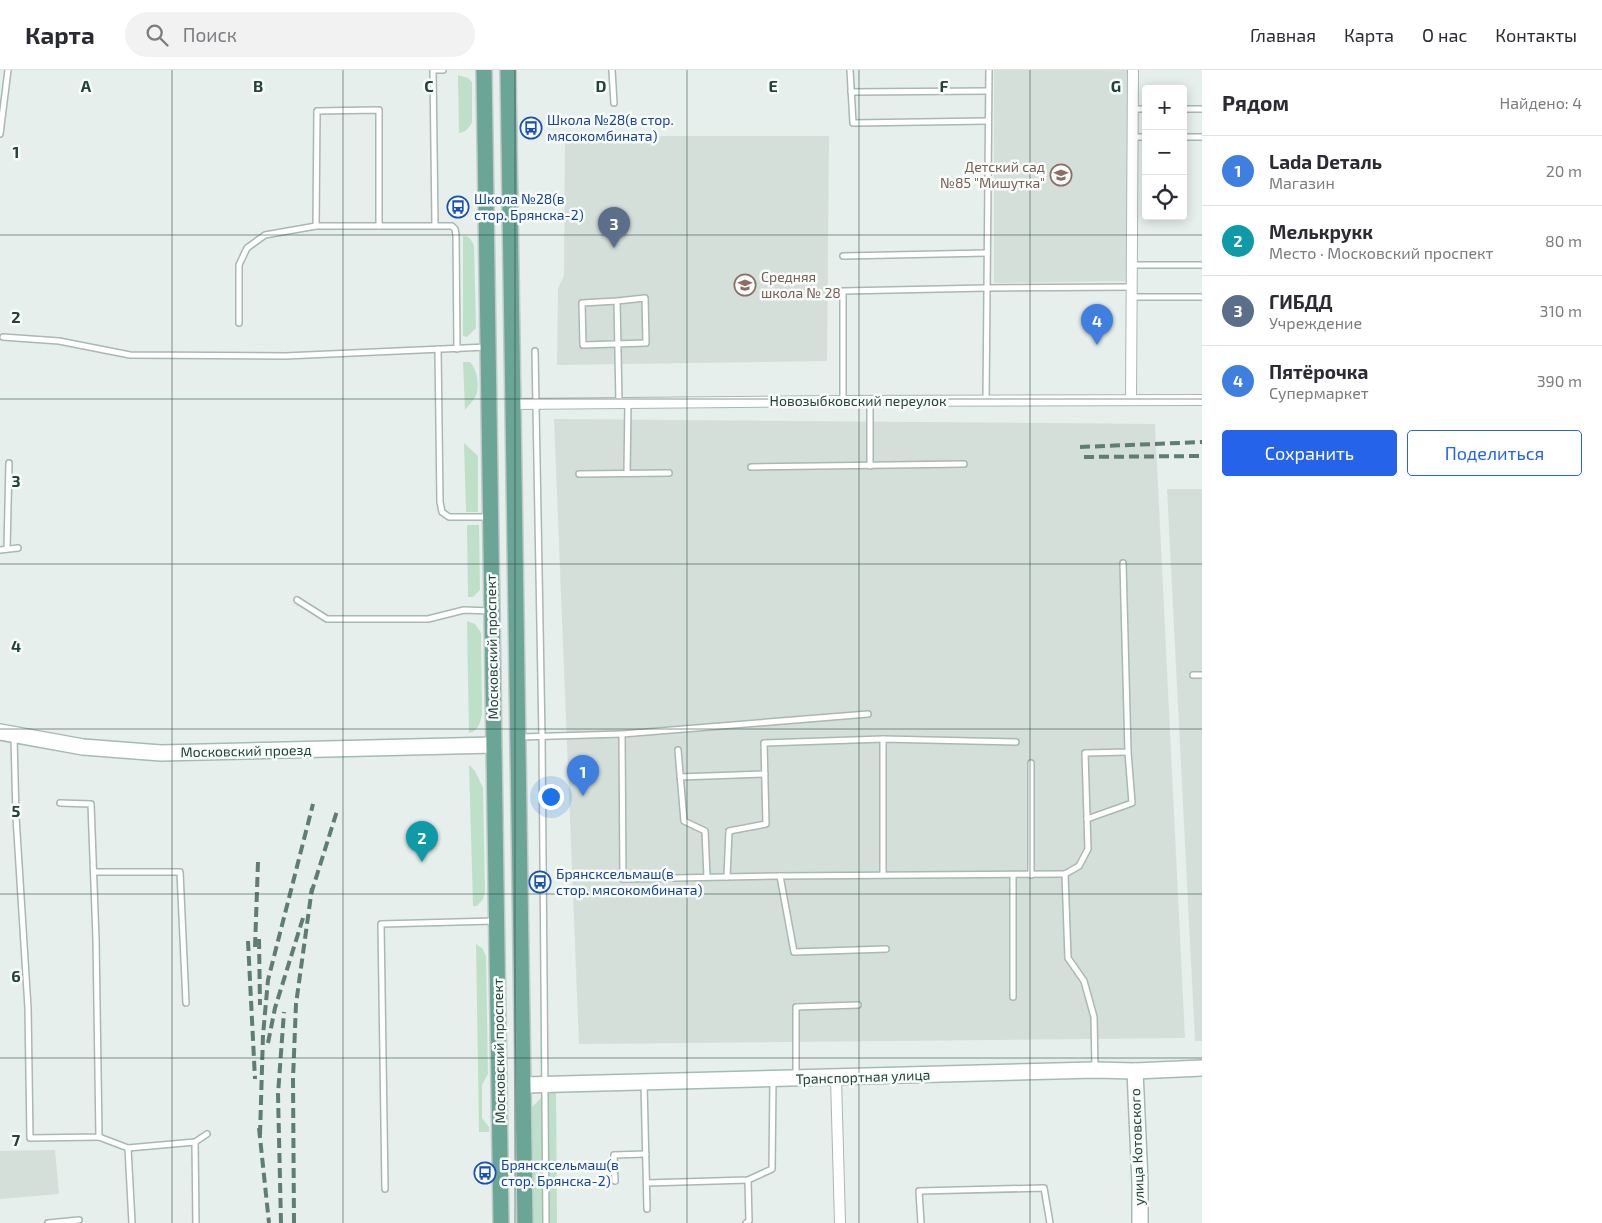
<!DOCTYPE html>
<html lang="ru">
<head>
<meta charset="utf-8">
<style>
  :root { --surface:#fff; --page:#f2f2f3; --text:#2b2b33; --muted:#7c7c81; --line:#e1e1e2; --accent:#2563eb }
  body { margin:0; font-family:"Exo 2",sans-serif; background:var(--page); color:var(--text) }
  .controls { position:absolute; right:15px; top:15px; display:grid; overflow:hidden; border-radius:5px; box-shadow:0 2px 12px #0003 }
  .controls button { width:45px; height:45px; display:grid; place-items:center; padding:0; border:0; border-bottom:1px solid var(--line); background:var(--surface); color:var(--text); font:25px sans-serif }
  .you { position:absolute; left:550px; top:726px; width:18px; height:18px; margin:-12px; border:4px solid #fff; border-radius:50%; background:#1a73e8; box-shadow:0 0 0 8px #1a73e833 }
  .badge { display:grid; place-items:center; width:32px; height:32px; border-radius:50%; background:var(--accent); color:#fff; font-size:16px; font-weight:700 }
  .pin { position:absolute; translate:-50% -41px; filter:drop-shadow(0 1px 2px #0008) }
  .pin::after { content:''; position:absolute; top:26px; width:18px; height:15px; background:inherit; clip-path:polygon(0 0,100% 0,50% 100%) }
  .list { margin:0; padding:0; list-style:none }
  h2 { display:flex; justify-content:space-between; align-items:center; height:65px; margin:0; padding:0 20px; font-size:21px }
  h2 small { font-size:16px; font-weight:400; color:var(--muted) }
  .list li { display:grid; grid-template-columns:32px 1fr auto; gap:15px; align-items:center; box-sizing:border-box; height:70px; padding:0 20px; border-top:1px solid var(--line) }
  .list b { display:block; font-size:19px; white-space:nowrap }
  .list p { margin:0; font-size:16px; white-space:nowrap; color:var(--muted) }
  .list em { font-size:16px; font-style:normal; color:var(--muted) }
  .actions { display:flex; gap:10px; padding:15px 20px }
  .actions a { flex:1; padding:11px 0; border:1px solid var(--accent); border-radius:5px; text-align:center; font-size:18px; color:var(--accent) }
  .actions .main { background:var(--accent); color:#fff }
  .icon { flex:none; width:28px; height:28px; fill:none; stroke:currentColor; stroke-width:2; stroke-linecap:round; stroke-linejoin:round }
  .map { position:relative; flex:none; width:1202px; height:1153px; overflow:hidden }
  header { display:flex; align-items:center; gap:30px; box-sizing:border-box; height:70px; padding:0 25px; background:var(--surface); border-bottom:1px solid var(--line) }
  header strong { font-size:24px }
  nav { display:flex; gap:28px; margin-inline-start:auto; font-size:18px }
  .search { width:350px; height:45px; background:var(--page); display:flex; align-items:center; gap:12px; box-sizing:border-box; padding:0 18px; border-radius:28px; color:var(--muted); font-size:19px }
  main { display:flex }
  aside { flex:1; background:var(--surface) }
  .map>svg:first-child { display:block }
  .built { fill:#d4dfda }
  .green { fill:#bfe0c8 }
  .lines { fill:none; stroke-linecap:round; stroke-linejoin:round }
  .lane-casing { stroke:#a8b8b2; stroke-width:8 }
  .street-casing { stroke:#a8b8b2; stroke-width:12 }
  .secondary-casing { stroke:#a4bbb3; stroke-width:18 }
  .primary-casing { stroke:#c2cac8; stroke-width:18 }
  .lane { stroke:#fff; stroke-width:5 }
  .street { stroke:#fff; stroke-width:10 }
  .secondary { stroke:#fff; stroke-width:15 }
  .primary { stroke:#6aa596; stroke-width:15 }
  .rail { stroke:#5f7d75; stroke-width:4; stroke-dasharray:10 5; stroke-linecap:butt }
  .grid { fill:none; stroke:#24423a; stroke-width:1; stroke-opacity:0.55 }
  .labels { text-anchor:middle; stroke-width:5; stroke-linejoin:round; paint-order:stroke }
  .transit-label { font-size:14px; fill:#164399; stroke:#f7fbf9; text-anchor:start }
  .education-label { font-size:14px; fill:#785e54; stroke:#f7fbf9; text-anchor:end }
  .street-label { font-size:14px; fill:#24423a; stroke:#f7fbf9 }
  .grid-label { font-size:16px; text-anchor:middle; font-weight:bold; fill:#24423a; stroke:#f7fbf9; stroke-width:5; stroke-linejoin:round; paint-order:stroke }
</style>
</head>
<body>
<header>
<strong>Карта</strong>
<div class="search"><svg class="icon" aria-label="search" viewBox="0 0 24 24"><circle cx="10" cy="10" r="6"/><path d="M15 15l6 6"/></svg>Поиск</div>
<nav><a>Главная</a><a>Карта</a><a>О нас</a><a>Контакты</a></nav>
</header>
<main>
<div class="map">
<svg width="1202" height="1153" viewBox="0 0 1202 1153">
  <rect width="100%" height="100%" fill="#e6efeb"/>
  <g class="built">
    <polygon points="994,0 1129,0 1127,211 994,213"/>
    <polygon points="666,66 829,66 827,291 557,295 558,219 564,205 565,68"/>
    <polygon points="554,349 1155,354 1185,968 579,974"/>
    <polygon points="1167,419 1202,419 1202,971 1195,971"/>
    <polygon points="55,1080 59,1124 0,1129 0,1081"/>
  </g>
  <g class="green">
    <path d="M458,5L468,8L472,12V52C469,58 466,62 459,63Z"/>
    <path d="M463,166C470,166 472,171 474,176L476,258L467,267L463,266Z"/>
    <path d="M463,292H470C477,299 479,313 477,323C475,329 469,335 465,340Z"/>
    <polygon points="464,373 478,386 478,442 466,442"/>
    <polygon points="467,455 479,455 480,520 473,527 468,527"/>
    <path d="M467,551L475,554L481,563L482,645C480,653 478,661 469,663Z"/>
    <polygon points="469,695 475,701 483,718 485,822 483,829 477,836 473,836"/>
    <polygon points="476,874 482,878 486,886 488,1004 482,1015 482,1048 489,1057 489,1062 479,1062"/>
    <polygon points="556,1021 557,1153 533,1153 531,1038 542,1027"/>
  </g>
  <g class="lines">
    <g class="lane-casing">
      <g id="lane">
        <polyline points="612,0 614,33"/>
        <polyline points="850,0 853,53 988,51"/>
        <polyline points="851,22 988,21"/>
        <polyline points="1133,39 1146,39"/>
        <polyline points="1183,39 1202,39"/>
        <polyline points="0,64 8,0"/>
        <polyline points="1133,67 1146,67"/>
        <polyline points="1183,67 1202,67"/>
        <polyline points="435,155 433,0 443,0"/>
        <polyline points="316,156 317,41 379,40 379,156"/>
        <polyline points="843,186 987,183"/>
        <polyline points="1132,195 1202,195"/>
        <polyline points="1131,227 1202,227"/>
        <polyline points="617,231 645,228 646,273 583,275 582,233 617,231 619,333"/>
        <polyline points="239,253 239,195 247,178 265,165 316,156 452,156 455,159 456,165 457,279"/>
        <polyline points="3,267 59,271 130,285 285,286 487,277"/>
        <polyline points="438,279 440,432 442,442 449,447 489,447"/>
        <polyline points="535,281 542,667 546,1153"/>
        <polyline points="843,331 843,221 987,218 1131,217"/>
        <polyline points="986,331 989,0"/>
        <polyline points="870,396 870,331"/>
        <polyline points="751,397 964,394"/>
        <polyline points="627,403 628,333"/>
        <polyline points="579,404 669,403"/>
        <polyline points="7,479 9,393"/>
        <polyline points="0,480 18,478"/>
        <polyline points="297,530 327,549 428,549 464,540 491,541"/>
        <polyline points="1193,605 1202,605"/>
        <polyline points="868,644 622,664 623,809 780,806 1065,804"/>
        <polyline points="14,667 16,747 28,938 30,1068 99,1067 96,869 91,734 60,733"/>
        <polyline points="521,667 622,664"/>
        <polyline points="678,680 684,751 705,761 707,807"/>
        <polyline points="680,707 765,704"/>
        <polyline points="1087,749 1132,733 1128,682"/>
        <polyline points="94,802 180,802 186,933"/>
        <polyline points="883,805 883,669 1016,672"/>
        <polyline points="1013,805 1013,927"/>
        <polyline points="1031,805 1031,693"/>
        <polyline points="780,806 794,882 886,879"/>
        <polyline points="727,807 729,761 766,754 764,673 883,669"/>
        <polyline points="1095,999 1094,947 1084,911 1068,888 1065,804 1079,796 1088,779 1085,683 1128,682 1123,493"/>
        <polyline points="796,1006 796,937 858,935"/>
        <polyline points="644,1013 647,1139"/>
        <polyline points="99,1067 128,1078 195,1072 207,1064"/>
        <polyline points="195,1072 196,1153"/>
        <polyline points="128,1078 132,1153"/>
        <polyline points="615,1111 614,1085 646,1084"/>
        <polyline points="647,1113 748,1110 772,1099 773,1010"/>
        <polyline points="385,1119 381,854 494,851"/>
        <polyline points="48,1153 79,1150"/>
        <polyline points="746,1153 749,1151 748,1110"/>
        <polyline points="921,1153 919,1121 1044,1118 1050,1153"/>
      </g>
    </g>
    <g class="street-casing">
      <g id="street">
        <polyline points="1131,330 1133,0"/>
        <polyline points="513,334 843,331 1202,330"/>
        <polyline points="836,1008 840,1153"/>
      </g>
    </g>
    <g class="secondary-casing">
      <g id="secondary">
        <polyline points="0,662 83,677 161,683 494,675"/>
        <polyline points="1135,1001 1140,1112 1140,1153"/>
        <polyline points="524,1015 1095,1000 1135,1001 1202,998"/>
      </g>
    </g>
    <g class="primary-casing">
      <g id="primary">
        <polyline points="484,0 501,1153"/>
        <polyline points="508,0 525,1153"/>
      </g>
    </g>
    <use href="#lane" class="lane"/>
    <use href="#street" class="street"/>
    <use href="#secondary" class="secondary"/>
    <use href="#primary" class="primary"/>
    <g class="rail">
      <polyline points="1080,377 1202,372"/>
      <polyline points="1084,387 1202,386"/>
      <polyline points="311,824 337,741"/>
      <polyline points="259,869 260,935"/>
      <polyline points="248,871 255,1009"/>
      <polyline points="255,877 258,792"/>
      <polyline points="268,973 275,938 303,848"/>
      <polyline points="259,1058 269,1153"/>
      <polyline points="260,1065 263,965 268,910 313,734"/>
      <polyline points="281,1153 278,1024 284,942"/>
      <polyline points="294,1153 293,1009 296,934 312,818"/>
    </g>
  </g>
  <path class="grid" d="M172,0V1153M343,0V1153M515,0V1153M687,0V1153M859,0V1153M1030,0V1153M0,165H1202M0,329H1202M0,494H1202M0,659H1202M0,824H1202M0,988H1202"/>
  <defs>
    <g id="bus-ring" transform="scale(1.125)"><circle r="9.5" fill="#f7fbf9" stroke="#1a4fb4" stroke-width="1.5"/><path d="M-5-6H5V4H4V6H2V4H-2V6H-4V4H-5ZM-3.5-4V0h7V-4ZM-3.5 1.2v1.5H-2V1.2ZM2 1.2v1.5H3.5V1.2Z" fill="#1a4fb4"/></g>
    <g id="school-ring" transform="scale(1.125)"><circle r="9.5" fill="#f7fbf9" stroke="#8d6e63" stroke-width="1.5"/><path d="M0-5L7-2L0 1L-7-2ZM-4 1L0 2.5L4 1V4Q0 6-4 4Z" fill="#8d6e63"/></g>
  </defs>
  <g fill-rule="evenodd">
    <use href="#bus-ring" x="531" y="58"/>
    <use href="#school-ring" x="1061" y="105"/>
    <use href="#bus-ring" x="458" y="137"/>
    <use href="#school-ring" x="745" y="215"/>
    <use href="#bus-ring" x="540" y="812"/>
    <use href="#bus-ring" x="485" y="1103"/>
  </g>
  <g class="labels">
    <g class="transit-label">
      <text x="547" y="55">Школа №28(в стор.<tspan x="547" dy="16">мясокомбината)</tspan></text>
      <text x="474" y="134">Школа №28(в<tspan x="474" dy="16">стор. Брянска-2)</tspan></text>
      <text x="556" y="809">Брянсксельмаш(в<tspan x="556" dy="16">стор. мясокомбината)</tspan></text>
      <text x="501" y="1100">Брянсксельмаш(в<tspan x="501" dy="16">стор. Брянска-2)</tspan></text>
    </g>
    <g class="education-label">
      <text x="1045" y="102">Детский сад<tspan x="1045" dy="16">№85 "Мишутка"</tspan></text>
      <text x="761" y="212" text-anchor="start">Средняя<tspan x="761" dy="16">школа № 28</tspan></text>
    </g>
    <g class="street-label">
      <text x="858" y="336">Новозыбковский переулок</text>
      <text transform="translate(492 577) rotate(-91)" y="5">Московский проспект</text>
      <text transform="translate(246 681) rotate(-1)" y="5">Московский проезд</text>
      <text transform="translate(499 981) rotate(-91)" y="5">Московский проспект</text>
      <text transform="translate(863 1007) rotate(-2)" y="5">Транспортная улица</text>
      <text transform="translate(1137 1077) rotate(-92)" y="5">улица Котовского</text>
    </g>
  </g>
  <g class="grid-label">
    <text x="86" y="22">A</text>
    <text x="258" y="22">B</text>
    <text x="429" y="22">C</text>
    <text x="601" y="22">D</text>
    <text x="773" y="22">E</text>
    <text x="944" y="22">F</text>
    <text x="1116" y="22">G</text>
    <text x="16" y="88">1</text>
    <text x="16" y="253">2</text>
    <text x="16" y="417">3</text>
    <text x="16" y="582">4</text>
    <text x="16" y="747">5</text>
    <text x="16" y="912">6</text>
    <text x="16" y="1076">7</text>
  </g>
</svg>
<div class="controls">
<button>+</button>
<button>−</button>
<button><svg class="icon" aria-label="locate" viewBox="0 0 24 24"><circle cx="12" cy="12" r="6"/><path d="M12 2v4M12 18v4M2 12h4M18 12h4"/></svg></button>
</div>
<div class="you"></div>
<div class="pin badge" style="left:583px;top:726px;background:#3f7fe0">1</div>
<div class="pin badge" style="left:422px;top:792px;background:#0f9aa8">2</div>
<div class="pin badge" style="left:614px;top:178px;background:#5c6f8a">3</div>
<div class="pin badge" style="left:1097px;top:275px;background:#3f7fe0">4</div>
</div>
<aside>
<h2>Рядом<small>Найдено: 4</small></h2>
<ul class="list">
<li><span class="badge" style="background:#3f7fe0">1</span><div><b>Lada Dеталь</b><p>Магазин</p></div><em>20 m</em></li>
<li><span class="badge" style="background:#0f9aa8">2</span><div><b>Мелькрукк</b><p>Место · Московский проспект</p></div><em>80 m</em></li>
<li><span class="badge" style="background:#5c6f8a">3</span><div><b>ГИБДД</b><p>Учреждение</p></div><em>310 m</em></li>
<li><span class="badge" style="background:#3f7fe0">4</span><div><b>Пятёрочка</b><p>Супермаркет</p></div><em>390 m</em></li>
</ul>
<div class="actions"><a class="main">Сохранить</a><a>Поделиться</a></div>
</aside>
</main>
</body>
</html>
